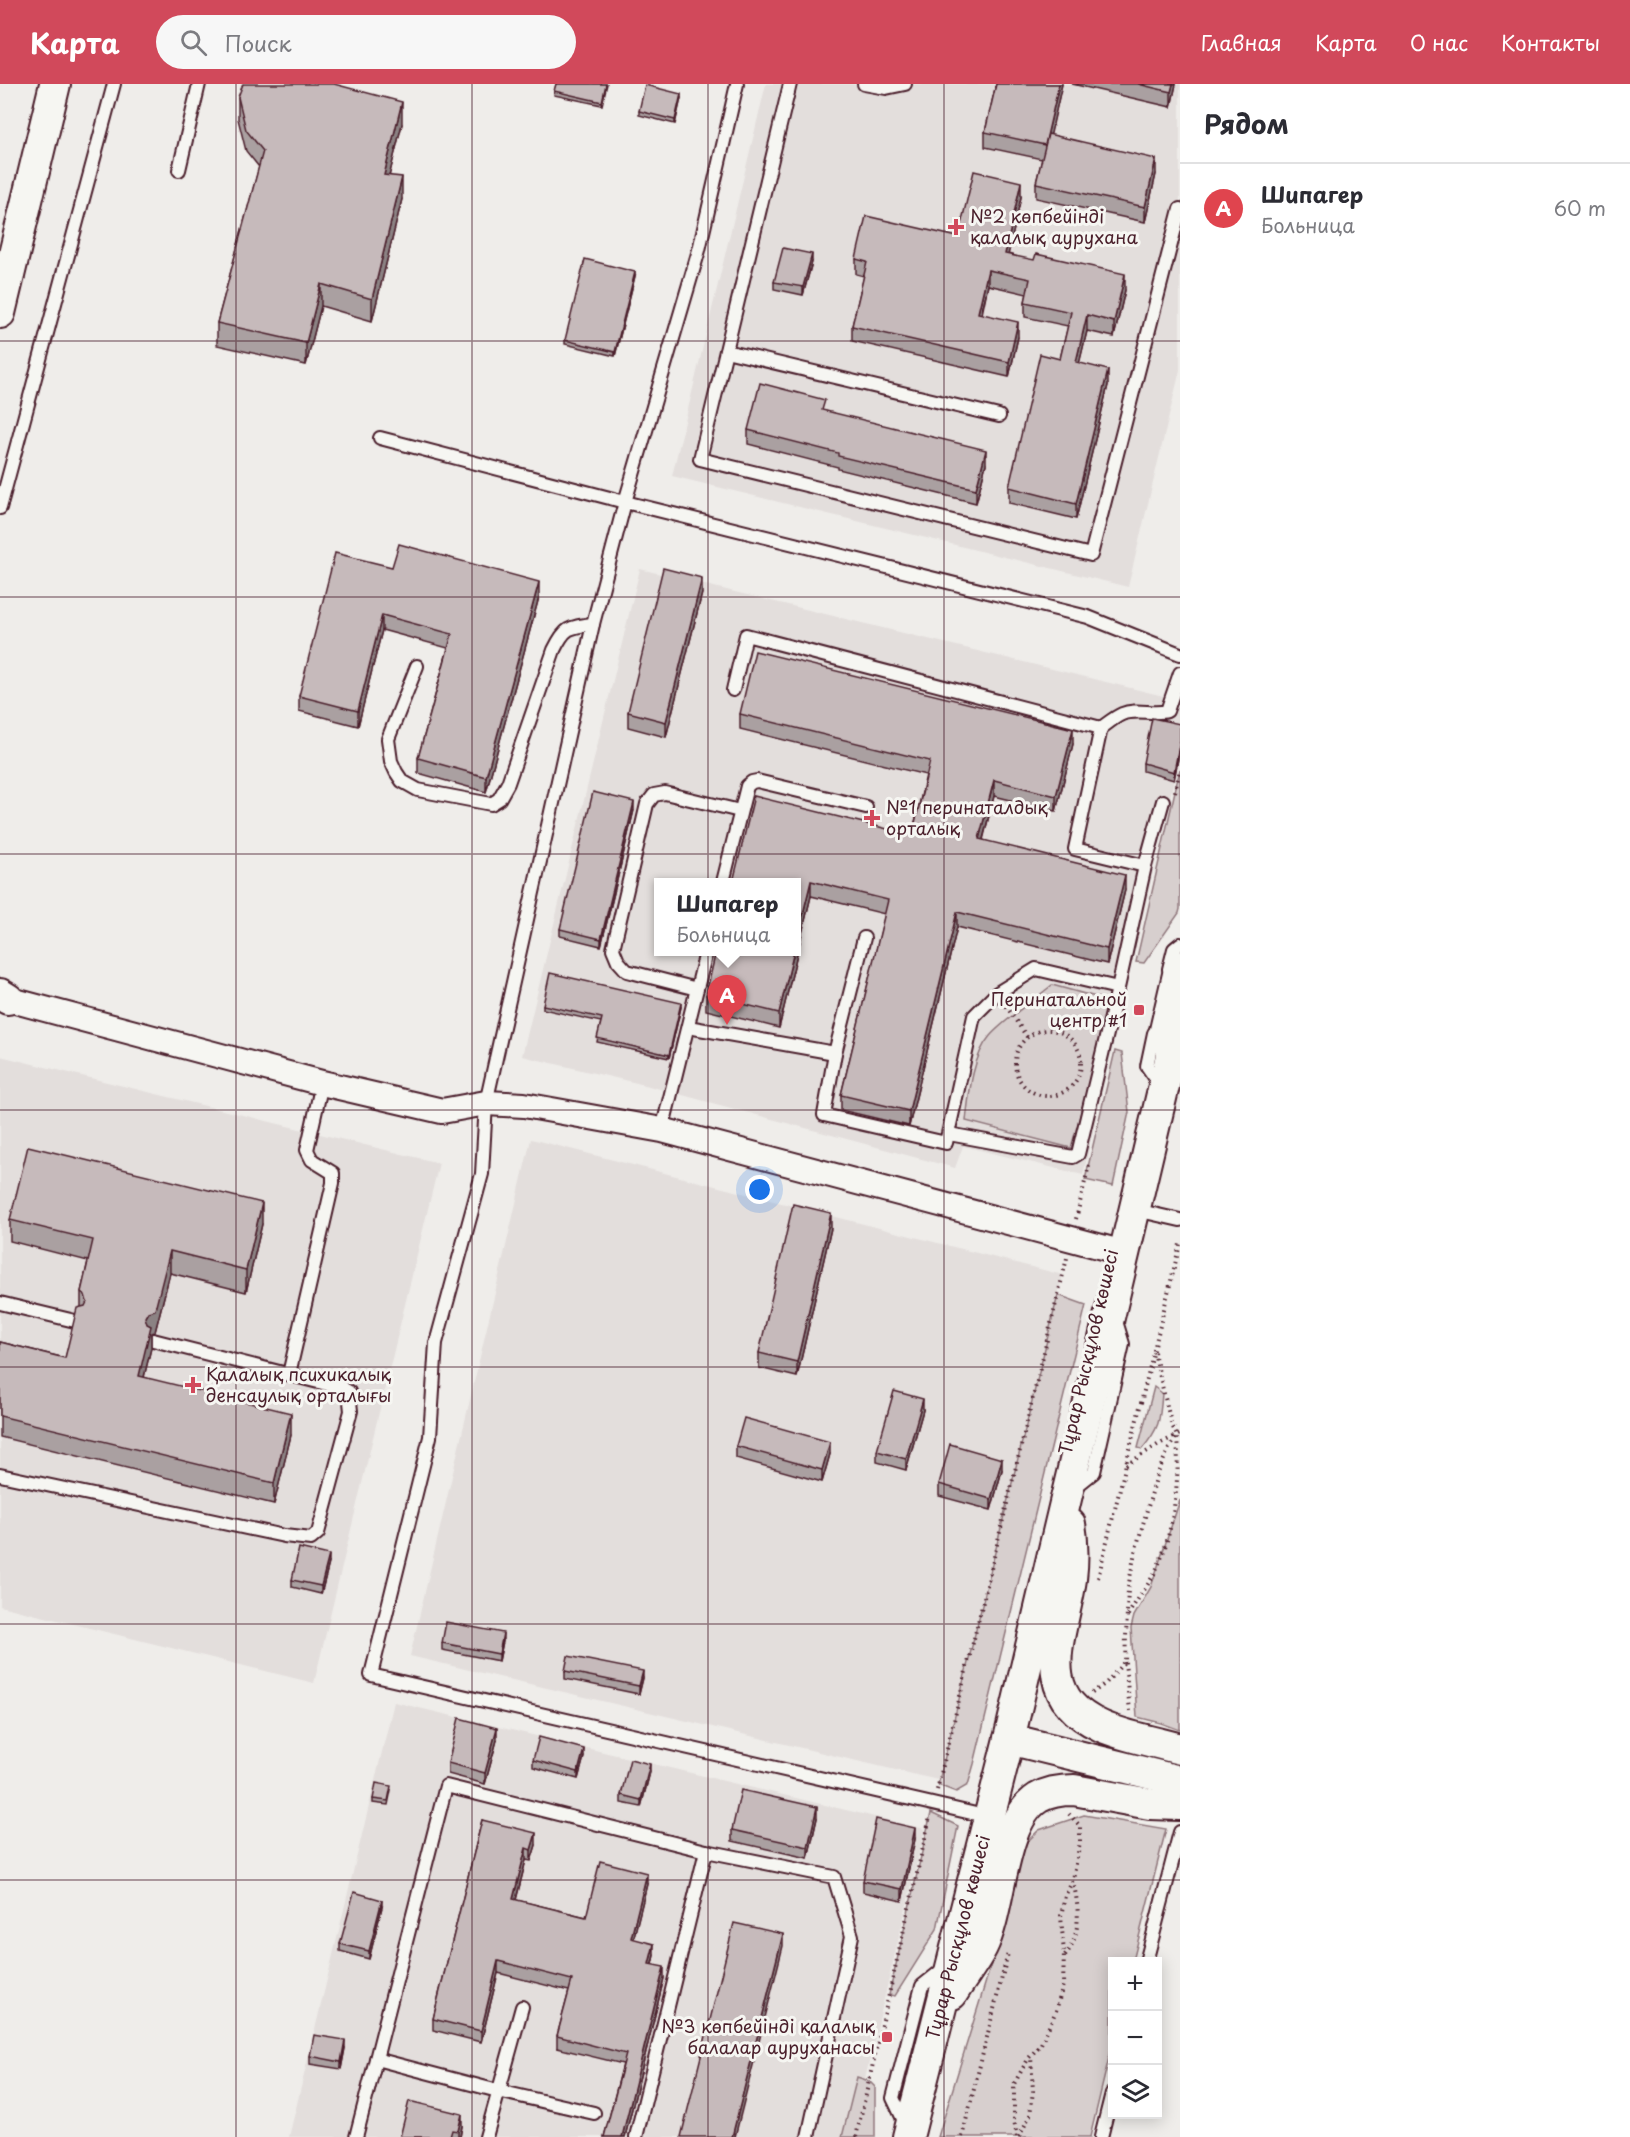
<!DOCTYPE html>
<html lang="ru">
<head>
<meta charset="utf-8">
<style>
  :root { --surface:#fff; --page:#f7f7f7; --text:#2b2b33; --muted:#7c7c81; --line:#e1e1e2; --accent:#d1495b }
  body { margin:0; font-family:"Playpen Sans",sans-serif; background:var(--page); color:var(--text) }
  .controls { position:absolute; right:18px; bottom:18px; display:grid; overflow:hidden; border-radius:0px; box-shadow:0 3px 15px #0003 }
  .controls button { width:54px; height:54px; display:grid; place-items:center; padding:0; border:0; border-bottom:2px solid var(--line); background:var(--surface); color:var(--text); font:30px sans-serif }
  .you { position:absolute; left:760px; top:1106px; width:21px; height:21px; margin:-15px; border:4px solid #fff; border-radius:50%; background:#1a73e8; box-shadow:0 0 0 9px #1a73e833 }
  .badge { display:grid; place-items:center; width:39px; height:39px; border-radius:50%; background:var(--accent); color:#fff; font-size:20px; font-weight:700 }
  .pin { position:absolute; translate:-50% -50px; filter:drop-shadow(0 2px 3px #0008) }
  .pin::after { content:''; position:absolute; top:32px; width:21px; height:18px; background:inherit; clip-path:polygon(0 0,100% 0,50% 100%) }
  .popup { position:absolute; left:654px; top:794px; width:147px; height:78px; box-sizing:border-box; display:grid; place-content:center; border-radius:0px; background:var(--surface); filter:drop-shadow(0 2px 4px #0005); font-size:20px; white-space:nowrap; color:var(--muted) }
  .popup b { font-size:22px; color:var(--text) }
  .popup::after { content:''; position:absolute; left:50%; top:100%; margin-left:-12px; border:12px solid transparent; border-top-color:var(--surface) }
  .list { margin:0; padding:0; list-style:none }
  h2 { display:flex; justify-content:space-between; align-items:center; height:78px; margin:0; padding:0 24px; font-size:26px }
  h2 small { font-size:20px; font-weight:400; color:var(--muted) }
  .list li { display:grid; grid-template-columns:39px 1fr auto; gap:18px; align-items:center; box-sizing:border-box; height:90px; padding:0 24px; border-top:2px solid var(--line) }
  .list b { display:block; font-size:22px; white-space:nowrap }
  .list p { margin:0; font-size:20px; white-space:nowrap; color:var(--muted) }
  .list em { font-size:20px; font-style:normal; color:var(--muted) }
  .icon { flex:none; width:33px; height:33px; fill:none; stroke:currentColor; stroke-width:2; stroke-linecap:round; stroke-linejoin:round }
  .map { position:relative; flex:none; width:1180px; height:2053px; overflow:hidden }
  header { display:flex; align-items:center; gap:36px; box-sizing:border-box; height:84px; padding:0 30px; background:var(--accent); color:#fff }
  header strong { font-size:28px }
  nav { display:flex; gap:33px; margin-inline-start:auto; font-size:21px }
  .search { width:420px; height:54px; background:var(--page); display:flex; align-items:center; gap:15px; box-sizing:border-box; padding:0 21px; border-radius:33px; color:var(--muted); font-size:22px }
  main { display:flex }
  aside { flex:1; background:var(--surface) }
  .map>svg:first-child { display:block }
  .built { fill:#e3dedc; fill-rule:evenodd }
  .green { fill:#d7cfce; stroke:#90777c; stroke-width:1.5 }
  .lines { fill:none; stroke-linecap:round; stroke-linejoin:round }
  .service-casing { stroke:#4a1f2b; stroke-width:16 }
  .minor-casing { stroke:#4a1f2b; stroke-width:28 }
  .tertiary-casing { stroke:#4a1f2b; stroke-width:34 }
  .path { stroke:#4a1f2b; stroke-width:4; stroke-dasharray:1.5 4.5; stroke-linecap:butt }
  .service { stroke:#f6f6f2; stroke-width:12 }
  .minor { stroke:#f6f6f2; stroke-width:24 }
  .tertiary { stroke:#f6f6f2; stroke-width:30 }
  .wall { fill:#aaa0a1; stroke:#4a1f2b; stroke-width:1.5 }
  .shaded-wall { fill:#8b8283; stroke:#4a1f2b; stroke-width:1.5 }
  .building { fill:#c6babb; stroke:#4a1f2b; stroke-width:1.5 }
  .grid { fill:none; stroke:#4a1f2b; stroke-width:1.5; stroke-opacity:0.55 }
  .poi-dot { fill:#d1495b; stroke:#f6f6f2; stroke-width:2 }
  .labels { text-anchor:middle; stroke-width:6; stroke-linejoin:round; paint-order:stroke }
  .poi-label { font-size:18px; fill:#4a1f2b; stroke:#f6f6f2; text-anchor:start }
  .street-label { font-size:18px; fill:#4a1f2b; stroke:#f6f6f2 }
</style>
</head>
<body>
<header>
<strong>Карта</strong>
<div class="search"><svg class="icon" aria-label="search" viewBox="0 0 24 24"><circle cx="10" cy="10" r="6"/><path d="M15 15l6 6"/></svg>Поиск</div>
<nav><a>Главная</a><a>Карта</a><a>О нас</a><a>Контакты</a></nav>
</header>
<main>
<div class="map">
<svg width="1180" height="2053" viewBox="0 0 1180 2053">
  <rect width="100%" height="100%" fill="#efedea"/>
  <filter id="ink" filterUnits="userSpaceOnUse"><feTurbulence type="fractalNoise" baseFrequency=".0167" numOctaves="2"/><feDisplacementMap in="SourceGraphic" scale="12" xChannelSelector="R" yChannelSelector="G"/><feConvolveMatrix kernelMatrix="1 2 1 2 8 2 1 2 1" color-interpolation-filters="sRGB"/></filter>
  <g filter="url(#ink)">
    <g class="built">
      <polygon points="766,0 1180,0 1180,286 1128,503 672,392"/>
      <path d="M640,485L1180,616V670L1083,1091L963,1062L955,1084L645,1001L522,972ZM658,798H796V868H658Z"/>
      <polygon points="0,972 439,1079 314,1599 0,1522"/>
      <polygon points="531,1055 1063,1191 938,1696 410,1572"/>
      <polygon points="394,1618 925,1745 851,2053 289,2053"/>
    </g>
    <g class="green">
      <polygon points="1180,685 1180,825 1179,829 1144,879 1136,878"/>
      <path d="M1052,901L1103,915L1109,927L1071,1064L966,1037C969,1011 972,973 990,952C1004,936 1034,916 1052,901Z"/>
      <polygon points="1115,967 1122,969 1129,1028 1113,1102 1085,1096"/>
      <polygon points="1058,1211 1086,1221 974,1680 968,1701 956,1708 938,1701"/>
      <path d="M1154,1303L1162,1309C1160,1336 1160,1344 1142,1365L1138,1364Z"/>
      <polygon points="1180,1416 1180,1646 1161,1639 1137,1633 1131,1544 1134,1532 1151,1503"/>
      <polygon points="931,1729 958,1742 937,1845 895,1912 889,1911"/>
      <polygon points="1084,1731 1166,1745 1133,1877 1112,1878 1112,1961 1090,2053 938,2053 990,1884 1026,1759 1039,1746"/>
      <polygon points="857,1993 869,1997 875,2003 875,2053 842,2053"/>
    </g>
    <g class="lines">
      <g class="service-casing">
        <g id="service">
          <polyline points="790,0 700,375 1091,471 1180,125"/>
          <polyline points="864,0 886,4 905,0"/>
          <polyline points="179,86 199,0"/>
          <polyline points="726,267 999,332"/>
          <polyline points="380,354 625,418 699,166 737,0"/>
          <polyline points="0,424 114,0"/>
          <path d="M417,582L388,655L391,677L396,688L402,697L418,706L491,720L499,715L508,699L554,566C565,543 569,543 593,540"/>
          <polyline points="733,606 746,551 1101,644 1075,765 1145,782 1118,904 1036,885 997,909 974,932 946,1059 824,1031 835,969"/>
          <path d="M1101,644C1108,639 1115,633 1122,630C1136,624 1153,631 1167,627L1180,589"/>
          <polyline points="1145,782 1163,717"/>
          <polyline points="723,798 747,702 752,698 757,697 866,723"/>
          <polyline points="1169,885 1174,865 1180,860"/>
          <polyline points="697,905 627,887 618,877 613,865 647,720 654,711 665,709 740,727"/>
          <polyline points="688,943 835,969 864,854"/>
          <polyline points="1154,992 1147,982 1154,949"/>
          <polyline points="662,1046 706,868"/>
          <polyline points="949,1050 1073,1073 1078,1070 1118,904"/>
          <polyline points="1136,1126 1180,1136"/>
          <polyline points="0,1219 79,1238"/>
          <polyline points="289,1290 333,1099 333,1089 312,1076 307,1066 322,999"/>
          <polyline points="0,1391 284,1452 311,1455 318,1449 351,1327 349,1308 342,1304 153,1256"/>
          <polyline points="1074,1404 1094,1388 1123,1260 1116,1237"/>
          <polyline points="989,1733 371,1591 430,1353 436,1259 482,1090 486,1019 593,540 625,418 1088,533 1180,570"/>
          <polyline points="1146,1878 1180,1748"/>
          <polyline points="376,1975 498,2007 594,2029"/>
          <polyline points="905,2039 893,2014 922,1902 946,1883"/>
          <polyline points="356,2053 446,1702 706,1767 834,1793 852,1852 808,2053"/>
          <polyline points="486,2053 522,1923"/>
          <polyline points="636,2053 706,1767"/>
          <polyline points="1101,2053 1112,2009"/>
        </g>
      </g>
      <g class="minor-casing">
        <polyline id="minor" points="0,913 322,999 442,1027 486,1019 524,1021 662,1046 1113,1166"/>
      </g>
      <g class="tertiary-casing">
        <g id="tertiary">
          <polyline points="0,229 55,0"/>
          <polyline points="0,910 8,915"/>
          <polyline points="1163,955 1180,882"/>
          <path d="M1070,1440C1073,1457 1073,1478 1071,1495C1063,1552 1030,1610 1101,1642C1125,1653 1154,1657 1180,1665"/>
          <polyline points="1009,1655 1180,1697"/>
          <path d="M952,1910C961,1895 974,1879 982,1863C1002,1823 1000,1738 1038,1714C1048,1708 1063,1706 1074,1706L1150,1720L1180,1721"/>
          <path id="s1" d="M908,2053L1009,1655L1180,934"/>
        </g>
      </g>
      <g class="path">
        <polyline points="1175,708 1180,685"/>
        <polyline points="1006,922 1027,953"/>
        <circle cx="1048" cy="979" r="33"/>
        <polyline points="1076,1135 1089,1081"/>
        <polyline points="1126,1381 1159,1360 1180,1350"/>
        <polyline points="1098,1494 1180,1160"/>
        <path d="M1128,1531C1137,1515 1149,1501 1157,1484C1174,1448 1180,1392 1177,1353"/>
        <polyline points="1125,1578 1130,1627"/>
        <polyline points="1092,1609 1106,1599 1125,1577 1128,1504 1135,1468 1157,1391 1170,1362 1177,1352 1171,1339 1154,1268"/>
        <polyline points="937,1706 1067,1174"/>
        <path d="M1065,1872C1082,1849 1079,1823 1073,1797"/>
        <polyline points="856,2053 930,1733"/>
        <polyline points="962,2053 1008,1869"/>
        <polyline points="1017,2053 1014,2036 1014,2000 1028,1975 1041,1960 1056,1927 1063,1901 1064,1870 1061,1832 1065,1812 1073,1796 1080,1758 1080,1742 1069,1730"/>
        <polyline points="1019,2053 1030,2031 1033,2007 1031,1972"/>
      </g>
      <use href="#service" class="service"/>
      <use href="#minor" class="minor"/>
      <use href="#tertiary" class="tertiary"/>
    </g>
    <g class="wall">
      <polygon points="556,0 607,0 602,21 554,11"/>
      <polygon points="996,0 1062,0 1050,51 1156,90 1145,138 1036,114 1036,99 1042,75 985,63 985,48"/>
      <polygon points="1072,0 1176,0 1171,23"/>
      <polygon points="238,13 402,40 389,92 402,115 372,237 321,222 306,281 217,261 217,239 259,83 246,67 238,35"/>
      <polygon points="681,14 675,40 639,31 639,27"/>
      <polygon points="1021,113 1008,170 1125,206 1114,253 1087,247 1079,279 1108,301 1076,435 1009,419 1009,403 1060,275 1068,242 1025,233 1025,218 1027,210 988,201 982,230 1018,253 1009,293 852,257 852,242 864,192 856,190 856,175 958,153"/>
      <polygon points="812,178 803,211 774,205 774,198"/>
      <polygon points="635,192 615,272 565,260 565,256"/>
      <polygon points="825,327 986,380 976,419 838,385 838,383 748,360 748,346"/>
      <polygon points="392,483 539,513 486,708 418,689 418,674 448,564 382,546 358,642 299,627 299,612"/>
      <polygon points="702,509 666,653 628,643 628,628"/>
      <polygon points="740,630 1073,660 1056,727 994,712 983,756 1125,806 1107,880 957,843 909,1042 841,1026 841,1011 885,830 811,812 779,944 706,926 706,911 796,798 912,751 926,691 740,645"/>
      <polygon points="1180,640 1180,664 1174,696 1143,687 1143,679"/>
      <polygon points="634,726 601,862 560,852 560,845"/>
      <polygon points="543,921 681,923 669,974 597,958 601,938 543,925"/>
      <polygon points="10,1136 262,1140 246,1208 170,1189 155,1248 151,1249 151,1264 144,1293 291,1351 274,1420 0,1353 0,1258 65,1274 81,1223 81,1208 88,1177 10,1157"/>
      <polygon points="831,1144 797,1293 759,1284 759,1269"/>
      <polygon points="923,1326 906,1386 877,1378 877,1367"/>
      <polygon points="736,1362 830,1370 822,1398 736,1374"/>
      <polygon points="1002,1386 991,1426 939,1412 939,1400"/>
      <polygon points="329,1479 321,1510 292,1503 292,1496"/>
      <polygon points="503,1557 499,1577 442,1566 442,1559"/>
      <polygon points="565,1587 643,1594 639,1610 565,1595"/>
      <polygon points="497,1656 485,1700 448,1690 448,1679"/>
      <polygon points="584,1673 578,1695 533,1683 533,1676"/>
      <polygon points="650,1688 641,1723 621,1719 621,1711"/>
      <polygon points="391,1706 388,1721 373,1719 373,1715"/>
      <polygon points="817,1734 808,1774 732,1757 732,1746"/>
      <polygon points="482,1736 536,1761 531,1777 526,1776 516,1816 586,1833 647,1800 633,1855 654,1871 652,1881 664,1894 625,2053 604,2053 623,1980 557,1964 557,1952 569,1907 498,1889 481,1958 433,1946 433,1935"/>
      <polygon points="915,1755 902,1817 863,1808 863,1797"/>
      <polygon points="382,1823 369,1875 340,1867 340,1860"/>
      <polygon points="345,1964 341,1985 310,1980 310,1972"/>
      <polygon points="462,2042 460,2053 400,2053"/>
    </g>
    <g class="shaded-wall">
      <polygon points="1059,0 1062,0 1045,76 1045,61"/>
      <polygon points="1173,0 1176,0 1171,23 1171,8"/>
      <polygon points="681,10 681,14 675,40 675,36"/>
      <polygon points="402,18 402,40 384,113 384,91"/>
      <polygon points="1156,75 1156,90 1145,138 1145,123"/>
      <polygon points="402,93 402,115 372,237 372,215"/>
      <polygon points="1021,98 1021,113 1005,185 1005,170"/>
      <polygon points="812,170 812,178 803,211 803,203"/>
      <polygon points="988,186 988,201 978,244 978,229"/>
      <polygon points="635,188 635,192 615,272 615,268"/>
      <polygon points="1125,190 1125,206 1114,253 1114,238"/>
      <polygon points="321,200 321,222 306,281 306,259"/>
      <polygon points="1087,231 1087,247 1076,293 1076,278"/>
      <polygon points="1018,238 1018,253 1009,293 1009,278"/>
      <polygon points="1108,286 1108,301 1076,435 1076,420"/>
      <polygon points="986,366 986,380 976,419 976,405"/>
      <polygon points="702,494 702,509 666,653 666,638"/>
      <polygon points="539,498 539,513 486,708 486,693"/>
      <polygon points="382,531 382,546 358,642 358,627"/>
      <polygon points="1073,645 1073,660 1056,727 1056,712"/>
      <polygon points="1180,656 1180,664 1174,696 1174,688"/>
      <polygon points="994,696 994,712 979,770 979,755"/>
      <polygon points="634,718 634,726 601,862 601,855"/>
      <polygon points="1125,791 1125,806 1107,880 1107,865"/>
      <polygon points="811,797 811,812 779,944 779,929 794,867 796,867 796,859"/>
      <polygon points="957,828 957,843 909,1042 909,1027"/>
      <polygon points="681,919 681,923 669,974 669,971"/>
      <polygon points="262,1119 262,1140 246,1208 246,1186"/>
      <polygon points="831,1129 831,1144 797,1293 797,1278"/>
      <polygon points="170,1167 170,1189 155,1248 151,1249 151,1264 139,1314 139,1292 145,1233 148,1228"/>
      <polygon points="923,1315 923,1326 906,1386 906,1375"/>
      <polygon points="291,1329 291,1351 274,1420 274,1399"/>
      <polygon points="830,1358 830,1370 822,1398 822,1386"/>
      <polygon points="1002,1375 1002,1386 991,1426 991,1415"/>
      <polygon points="329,1471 329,1479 321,1510 321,1502"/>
      <polygon points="503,1549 503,1557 499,1577 499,1570"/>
      <polygon points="643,1587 643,1594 639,1610 639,1602"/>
      <polygon points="497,1644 497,1656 485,1700 485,1689"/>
      <polygon points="584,1665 584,1673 578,1695 578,1688"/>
      <polygon points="650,1680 650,1688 641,1723 641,1716"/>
      <polygon points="817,1723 817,1734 808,1774 808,1763"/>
      <polygon points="915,1744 915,1755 902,1817 902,1805"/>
      <polygon points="536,1749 536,1761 531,1777 531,1766"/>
      <polygon points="526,1764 526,1776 513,1827 513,1815"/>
      <polygon points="647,1789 647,1800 631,1865 631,1854"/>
      <polygon points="382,1816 382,1823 369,1875 369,1867"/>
      <polygon points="783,1850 783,1862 735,2053 732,2053"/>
      <polygon points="654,1860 654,1871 649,1892 649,1880"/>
      <polygon points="498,1877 498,1889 481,1958 481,1947"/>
      <polygon points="664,1883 664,1894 625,2053 622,2053"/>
      <polygon points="345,1956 345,1964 341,1985 341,1978"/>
      <polygon points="462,2030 462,2042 460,2053 458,2053 458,2047"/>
    </g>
    <g class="building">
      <polygon points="243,0 334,0 402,18 384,91 402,93 372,215 321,200 306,259 217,239 263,67 246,46 238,13"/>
      <polygon points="556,0 606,0 602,18 554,7"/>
      <polygon points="996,0 1059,0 1045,61 985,48"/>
      <polygon points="1138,0 1173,0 1171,8"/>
      <polygon points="645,1 681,10 675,36 639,27"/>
      <polygon points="1048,50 1156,75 1145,123 1036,99"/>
      <polygon points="974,87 1021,98 1005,170 1034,176 1036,170 1125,190 1114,238 1087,231 1076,278 1108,286 1076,420 1009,403 1040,270 1060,275 1071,228 1025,218 1030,195 988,186 978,229 1018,238 1009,278 852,242 867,178 856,175 866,132 958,153"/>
      <polygon points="783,164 812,170 803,203 774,198"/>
      <polygon points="585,175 635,188 615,268 565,256"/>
      <polygon points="760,299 825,316 822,326 986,366 976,405 838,372 838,369 748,346"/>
      <polygon points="399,460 539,498 486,693 418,674 452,550 382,531 358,627 299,612 335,469 392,483"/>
      <polygon points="663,484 702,494 666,638 628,628"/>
      <polygon points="755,567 1073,645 1056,712 994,696 979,755 1125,791 1107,865 957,828 909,1027 841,1011 888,816 811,797 796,859 796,798 733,798 754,712 912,751 930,677 740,630"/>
      <polygon points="1152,634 1180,640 1180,656 1174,688 1143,679"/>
      <polygon points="593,708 634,718 601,855 560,845"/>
      <polygon points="716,867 794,867 779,929 706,911"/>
      <polygon points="550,889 681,919 669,971 597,954 602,934 543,921"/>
      <polygon points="28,1062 262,1119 246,1186 170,1167 155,1226 148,1228 145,1233 147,1240 151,1242 139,1292 291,1329 274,1399 0,1332 0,1258 65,1274 77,1224 85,1222 87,1218 85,1211 81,1208 93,1156 10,1136"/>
      <polygon points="793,1120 831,1129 797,1278 759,1269"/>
      <polygon points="894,1307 923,1315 906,1375 877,1367"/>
      <polygon points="744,1334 830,1358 822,1386 736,1362"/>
      <polygon points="950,1360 1002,1375 991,1415 939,1400"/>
      <polygon points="299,1464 329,1471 321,1502 292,1496"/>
      <polygon points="446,1538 503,1549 499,1570 442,1559"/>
      <polygon points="568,1572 643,1587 639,1602 565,1587"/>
      <polygon points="459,1634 497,1644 485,1689 448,1679"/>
      <polygon points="539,1653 584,1665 578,1688 533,1676"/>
      <polygon points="630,1675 650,1680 641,1716 621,1711"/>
      <polygon points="376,1699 391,1702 388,1717 373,1715"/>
      <polygon points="741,1706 817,1723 808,1763 732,1746"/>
      <polygon points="876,1735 915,1744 902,1805 863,1797"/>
      <polygon points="482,1736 536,1749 531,1766 526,1764 513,1815 586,1833 600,1777 647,1789 631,1854 654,1860 649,1880 664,1883 622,2053 604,2053 626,1970 557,1952 572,1896 498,1877 481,1947 433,1935"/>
      <polygon points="354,1808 382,1816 369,1867 340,1860"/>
      <polygon points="734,1839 783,1850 732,2053 681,2053"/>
      <polygon points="314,1951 345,1956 341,1978 310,1972"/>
      <polygon points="409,2017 462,2030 458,2047 452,2046 450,2053 400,2053"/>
    </g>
  </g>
  <path class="grid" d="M236,0V2053M472,0V2053M708,0V2053M944,0V2053M0,257H1180M0,513H1180M0,770H1180M0,1026H1180M0,1283H1180M0,1540H1180M0,1796H1180"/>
  <g class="poi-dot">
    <path d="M953 134h6v6h6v6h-6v6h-6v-6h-6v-6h6z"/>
    <path d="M869 725h6v6h6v6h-6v6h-6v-6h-6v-6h6z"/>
    <rect x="1133" y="920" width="12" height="12" rx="3"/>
    <path d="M190 1292h6v6h6v6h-6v6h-6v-6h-6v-6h6z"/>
    <rect x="881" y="1947" width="12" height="12" rx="3"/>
  </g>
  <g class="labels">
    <g class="poi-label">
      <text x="970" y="139">№2 көпбейінді<tspan x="970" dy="21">қалалық аурухана</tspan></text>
      <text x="886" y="730">№1 перинаталдық<tspan x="886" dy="21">орталық</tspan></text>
      <text x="1127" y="922" text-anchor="end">Перинатальной<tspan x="1127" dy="21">центр #1</tspan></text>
      <text x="206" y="1297">Қалалық психикалық<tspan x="206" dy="21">денсаулық орталығы</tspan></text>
      <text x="875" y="1949" text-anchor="end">№3 көпбейінді қалалық<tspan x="875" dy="21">балалар ауруханасы</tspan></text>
    </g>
    <g class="street-label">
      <text transform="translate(1089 1268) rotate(-77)" y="6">Тұрар Рысқұлов көшесі</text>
      <text dy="6" stroke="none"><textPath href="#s1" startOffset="206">Тұрар Рысқұлов көшесі</textPath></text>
    </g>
  </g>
</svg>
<div class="controls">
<button>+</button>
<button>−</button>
<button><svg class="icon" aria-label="layers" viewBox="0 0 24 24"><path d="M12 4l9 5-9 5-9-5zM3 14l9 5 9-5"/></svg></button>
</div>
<div class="you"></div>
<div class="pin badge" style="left:727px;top:941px;background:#e0444e">A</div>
<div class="popup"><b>Шипагер</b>Больница</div>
</div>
<aside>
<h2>Рядом<small></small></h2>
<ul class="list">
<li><span class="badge" style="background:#e0444e">A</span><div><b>Шипагер</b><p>Больница</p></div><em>60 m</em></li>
</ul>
</aside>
</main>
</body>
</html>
